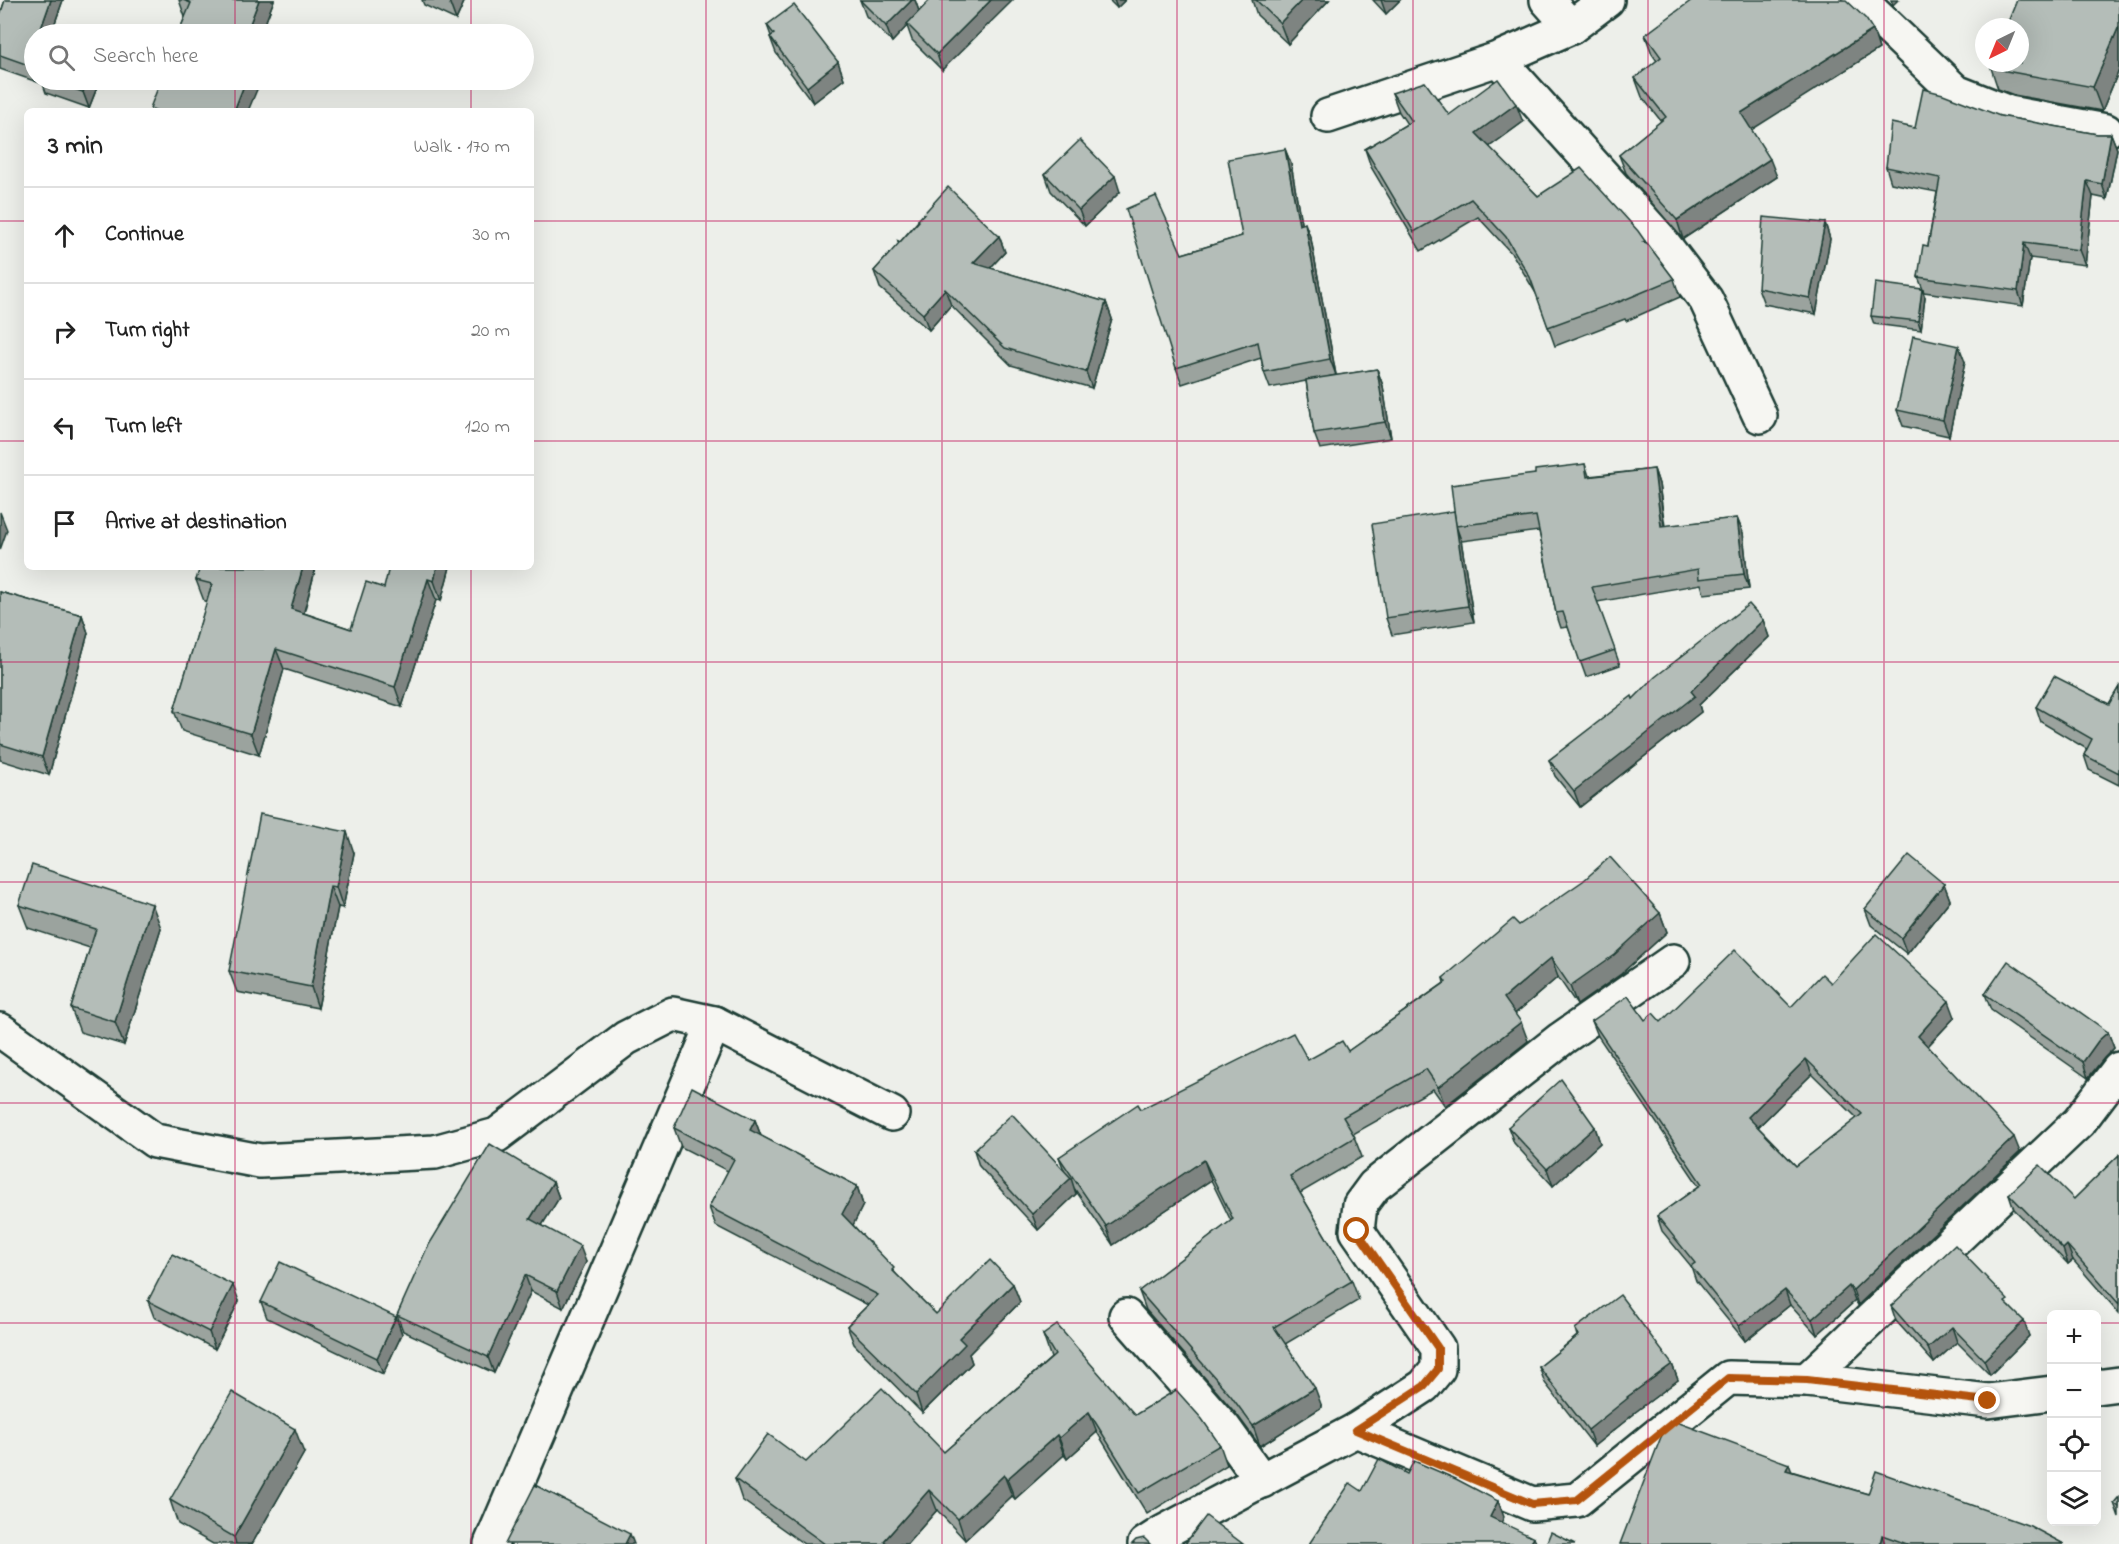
<!DOCTYPE html>
<html lang="en">
<head>
<meta charset="utf-8">
<style>
  :root { --surface:#fff; --page:#f6f6f6; --text:#222; --muted:#767676; --line:#e0e0e0 }
  body { margin:0; font-family:"Indie Flower",sans-serif; background:var(--page); color:var(--text) }
  .controls { position:absolute; right:18px; bottom:18px; display:grid; overflow:hidden; border-radius:9px; box-shadow:0 6px 24px #0002 }
  .controls button { width:54px; height:54px; display:grid; place-items:center; padding:0; border:0; border-bottom:2px solid var(--line); background:var(--surface); color:var(--text); font:30px sans-serif }
  .compass { position:absolute; left:1975px; top:18px; width:54px; height:54px; border-radius:50%; background:var(--surface); box-shadow:0 6px 24px #0002; rotate:223deg }
  .stop { position:absolute; width:18px; height:18px; margin:-14px; border:4px solid #b45309; border-radius:50%; background:#fff }
  .stop.end { background:#b45309; border-color:#fff; box-shadow:0 2px 6px #0008 }
  .list { margin:0; padding:0; list-style:none }
  h2 { display:flex; justify-content:space-between; align-items:center; height:78px; margin:0; padding:0 24px; font-size:26px }
  h2 small { font-size:20px; font-weight:400; color:var(--muted) }
  .list li { display:grid; grid-template-columns:39px 1fr auto; gap:18px; align-items:center; box-sizing:border-box; height:96px; padding:0 24px; border-top:2px solid var(--line) }
  .list b { display:block; font-size:22px; white-space:nowrap }
  .list em { font-size:20px; font-style:normal; color:var(--muted) }
  .icon { flex:none; width:33px; height:33px; fill:none; stroke:currentColor; stroke-width:2; stroke-linecap:round; stroke-linejoin:round }
  .map { position:relative; flex:none; width:2119px; height:1544px; overflow:hidden }
  .search { position:absolute; background:var(--surface); box-shadow:0 6px 24px #0002; left:24px; top:24px; width:510px; height:66px; display:flex; align-items:center; gap:15px; box-sizing:border-box; padding:0 21px; border-radius:33px; color:var(--muted); font-size:22px }
  .panel { position:absolute; background:var(--surface); box-shadow:0 6px 24px #0002; left:24px; top:108px; width:510px; height:462px; border-radius:9px }
  .map>svg:first-child { display:block }
  .lines { fill:none; stroke-linecap:round; stroke-linejoin:round }
  .minor-casing { stroke:#1f3d34; stroke-width:38 }
  .minor { stroke:#f6f6f2; stroke-width:33 }
  .wall { fill:#9ba39e; stroke:#1f3d34; stroke-width:1.5; fill-rule:evenodd }
  .shaded-wall { fill:#7e8481; stroke:#1f3d34; stroke-width:1.5 }
  .building { fill:#b4bdb8; stroke:#1f3d34; stroke-width:1.5; fill-rule:evenodd }
  .route { stroke:#b45309; stroke-width:8 }
  .grid { fill:none; stroke:#c2185b; stroke-width:1.5; stroke-opacity:0.55 }
</style>
</head>
<body>
<div class="map">
<svg width="2119" height="1544" viewBox="0 0 2119 1544">
  <rect width="100%" height="100%" fill="#edefea"/>
  <filter id="ink" filterUnits="userSpaceOnUse"><feTurbulence type="fractalNoise" baseFrequency=".0167" numOctaves="2"/><feDisplacementMap in="SourceGraphic" scale="12" xChannelSelector="R" yChannelSelector="G"/><feConvolveMatrix kernelMatrix="1 2 1 2 8 2 1 2 1" color-interpolation-filters="sRGB"/></filter>
  <g filter="url(#ink)">
    <g class="lines">
      <g class="minor-casing">
        <g id="minor">
          <polyline points="1547,0 1571,27"/>
          <polyline points="1860,0 1956,92 2009,113 2106,131"/>
          <polyline points="1498,59 1659,238 1706,300 1760,416"/>
          <polyline points="1328,116 1498,59 1571,27 1607,0"/>
          <polyline points="0,1030 155,1141 260,1161 435,1152 497,1135 626,1038 673,1014 714,1023 892,1114"/>
          <polyline points="1126,1316 1224,1428 1262,1481"/>
          <polyline points="1807,1380 2079,1122 2119,1069"/>
          <polyline points="2096,1387 2119,1384"/>
          <polyline points="1356,1430 1424,1386 1438,1369 1438,1348 1357,1231 1360,1205 1374,1186 1561,1039 1673,961"/>
          <polyline points="491,1544 714,1023"/>
          <polyline points="1145,1544 1162,1533 1356,1430 1532,1504 1577,1500 1728,1378 1807,1380 1988,1401 2052,1393"/>
        </g>
      </g>
      <use href="#minor" class="minor"/>
    </g>
    <g class="wall">
      <polygon points="5,0 63,0 51,34 34,34 34,80 100,80 89,108 46,93 43,84 0,69 0,11 1,12"/>
      <polygon points="179,0 274,0 261,34 178,34 185,17"/>
      <polygon points="422,0 465,0 456,20 424,5"/>
      <polygon points="860,0 915,0 919,11 930,0 942,70 912,40 907,26 892,42 866,16"/>
      <polygon points="1109,0 1125,0 1117,8"/>
      <polygon points="1252,0 1329,0 1288,44 1257,15"/>
      <polygon points="1373,0 1400,0 1386,14"/>
      <polygon points="2119,0 2119,70 2102,111 2014,95 1998,89 1990,65"/>
      <polygon points="767,25 838,62 844,79 813,103 776,53 770,37 771,36"/>
      <polygon points="1873,30 1879,49 1751,129 1777,177 1683,239 1626,173 1619,155 1661,121 1642,97 1635,78 1657,61 1652,54 1645,35"/>
      <polygon points="1392,93 1449,115 1523,122 1489,147 1538,196 1645,241 1674,279 1680,297 1626,321 1625,319 1555,346 1537,295 1513,255 1478,217 1421,251 1371,167 1365,149 1407,124 1399,112"/>
      <polygon points="2000,116 2097,134 2111,134 2117,149 2107,199 2093,196 2085,265 2030,258 2023,306 1924,292 1918,277 1928,246 1937,192 1891,183 1886,167 1915,128"/>
      <polygon points="1285,149 1291,164 1301,224 1311,239 1336,375 1327,377 1377,369 1383,386 1391,438 1320,449 1314,433 1306,381 1270,388 1264,372 1261,358 1182,384 1176,368 1182,254 1242,236"/>
      <polygon points="1045,174 1120,192 1085,226 1051,191"/>
      <polygon points="918,220 999,236 1005,252 990,268 1106,302 1112,319 1092,388 1011,365 951,305 929,330 880,288 874,271 899,244 898,241 900,242 918,221"/>
      <polygon points="1825,223 1830,239 1816,314 1764,304 1758,288"/>
      <polygon points="1925,297 1921,330 1874,324 1871,316"/>
      <polygon points="1965,362 1949,436 1903,426 1897,410"/>
      <polygon points="1585,464 1589,476 1654,469 1659,484 1665,526 1737,518 1743,533 1749,589 1704,594 1701,584 1597,602 1620,665 1586,677 1568,627 1561,628 1556,613 1539,531 1462,541 1461,540 1474,622 1392,635 1386,618 1454,511 1535,474"/>
      <polygon points="316,567 304,613 351,629 384,588 450,567 441,601 436,600 402,707 284,669 259,755 182,731 174,711 207,602 204,601 196,580"/>
      <polygon points="0,592 82,615 88,633 49,775 0,760"/>
      <polygon points="1763,620 1769,637 1699,705 1701,712 1580,807 1555,776 1549,760 1633,699"/>
      <polygon points="2119,687 2119,785 2089,770 2084,755 2087,749 2041,722 2036,707 2109,704"/>
      <polygon points="354,853 343,908 338,907 318,1008 237,992 229,971"/>
      <polygon points="1944,884 1950,900 1907,954 1871,925 1865,909"/>
      <polygon points="19,905 161,928 124,1045 80,1032 71,1008 90,948 28,928"/>
      <polygon points="1660,913 1667,932 1621,974 1577,1005 1558,977 1515,1014 1528,1041 1445,1106 1433,1089 1353,1134 1362,1157 1300,1193 1352,1281 1359,1300 1285,1344 1322,1407 1260,1446 1238,1416 1146,1310 1139,1291 1231,1221 1211,1180 1113,1245 1074,1188 1076,1194 1038,1230 979,1166 974,1150 1064,1170 1059,1157 1141,1109 1308,1060 1348,1051 1444,983 1443,978 1519,925"/>
      <path d="M1831,983L1955,1017L1928,1046L2020,1152L1858,1305L1855,1301L1817,1335L1790,1305L1745,1341L1696,1281L1691,1266L1662,1231L1657,1216L1699,1186L1598,1036L1592,1021L1645,1020L1661,1022L1791,1007ZM1812,1074L1857,1118L1796,1166L1758,1127Z"/>
      <polygon points="1985,994 2108,1032 2114,1048 2104,1058 2088,1078 1991,1010"/>
      <polygon points="755,1120 761,1136 857,1186 863,1205 853,1225 897,1275 936,1314 1013,1284 1020,1302 969,1354 972,1363 922,1413 854,1344 847,1326 868,1305 716,1226 709,1207 728,1171 681,1147 674,1128"/>
      <polygon points="1508,1127 1595,1127 1600,1143 1553,1186 1514,1143"/>
      <polygon points="2119,1155 2119,1313 2073,1260 2068,1264 2014,1209 2009,1194 2074,1199"/>
      <polygon points="553,1182 559,1198 542,1225 586,1262 563,1308 531,1291 494,1373 403,1331 397,1315"/>
      <polygon points="148,1301 239,1301 215,1349 154,1317"/>
      <polygon points="261,1302 396,1317 402,1334 383,1374 267,1318"/>
      <polygon points="1891,1306 2010,1307 2029,1336 1990,1375 1957,1342 1934,1363 1896,1321"/>
      <polygon points="1575,1329 1672,1364 1678,1380 1634,1413 1634,1414 1594,1446 1545,1383 1539,1367 1577,1336"/>
      <polygon points="1043,1335 1135,1415 1220,1445 1227,1465 1147,1514 1097,1432 1067,1459 1064,1455 1015,1499 1012,1496 965,1540 937,1510 907,1544 804,1544 742,1500 735,1479 806,1462 944,1452 1051,1358"/>
      <polygon points="304,1453 252,1544 213,1544 178,1524 170,1500"/>
      <polygon points="1791,1471 1868,1494 2064,1544 1620,1544"/>
      <polygon points="2119,1497 2119,1517 2114,1503"/>
    </g>
    <g class="shaded-wall">
      <polygon points="51,0 63,0 51,34 39,34"/>
      <polygon points="259,0 274,0 261,34 246,34"/>
      <polygon points="449,0 465,0 456,20 449,1"/>
      <polygon points="912,0 915,0 920,14 907,24 907,26 892,42 886,26"/>
      <polygon points="991,0 1013,0 942,70 937,54"/>
      <polygon points="1114,0 1125,0 1117,8"/>
      <polygon points="1302,0 1329,0 1288,44 1280,23"/>
      <polygon points="1381,0 1400,0 1386,14"/>
      <polygon points="1891,0 1898,0 1893,5"/>
      <polygon points="2119,26 2119,70 2102,111 2093,87"/>
      <polygon points="1873,30 1879,49 1748,132 1741,113"/>
      <polygon points="838,62 844,79 813,103 807,87"/>
      <polygon points="88,80 100,80 89,108 83,92"/>
      <polygon points="246,80 261,80 248,111 234,111"/>
      <polygon points="1516,104 1523,122 1482,152 1476,133"/>
      <polygon points="2111,134 2117,149 2107,199 2102,184"/>
      <polygon points="1285,149 1291,164 1304,240 1299,225"/>
      <polygon points="1770,159 1777,177 1683,239 1677,220"/>
      <polygon points="1115,176 1120,192 1085,226 1079,210"/>
      <polygon points="2087,181 2093,196 2085,265 2079,250"/>
      <polygon points="1305,223 1311,239 1336,375 1330,359"/>
      <polygon points="1825,223 1830,239 1816,314 1810,298"/>
      <polygon points="999,236 1005,252 979,280 973,263"/>
      <polygon points="2024,243 2030,258 2023,306 2018,291"/>
      <polygon points="945,289 951,305 929,330 923,314"/>
      <polygon points="1922,289 1925,297 1921,330 1918,321"/>
      <polygon points="1106,302 1112,319 1092,388 1086,372"/>
      <polygon points="1959,346 1965,362 1949,436 1943,420"/>
      <polygon points="1377,369 1383,386 1391,438 1385,422"/>
      <polygon points="1654,469 1659,484 1666,541 1661,526"/>
      <polygon points="1454,511 1456,526 1461,540 1474,622 1468,606"/>
      <polygon points="0,512 7,530 0,550"/>
      <polygon points="1737,518 1743,533 1749,589 1744,574"/>
      <polygon points="303,567 316,567 299,630 291,609"/>
      <polygon points="437,567 450,567 441,601 434,581"/>
      <polygon points="428,579 436,600 402,707 395,687"/>
      <polygon points="82,615 88,633 49,775 42,757"/>
      <polygon points="1763,620 1769,637 1699,705 1701,712 1580,807 1574,791 1691,691"/>
      <polygon points="276,649 284,669 259,755 251,734"/>
      <polygon points="347,832 354,853 343,908 336,887"/>
      <polygon points="1944,884 1950,900 1907,954 1901,938"/>
      <polygon points="330,886 338,907 318,1008 311,987"/>
      <polygon points="152,904 161,928 124,1045 115,1022"/>
      <polygon points="1660,913 1667,932 1621,974 1577,1005 1570,986"/>
      <polygon points="1551,958 1558,977 1511,1017 1504,998"/>
      <polygon points="1949,1001 1955,1017 1923,1051 1918,1036"/>
      <polygon points="1521,1022 1528,1041 1445,1106 1438,1087"/>
      <polygon points="2108,1032 2114,1048 2104,1058 2088,1078 2083,1062 2098,1041"/>
      <polygon points="1806,1059 1812,1074 1753,1132 1748,1117"/>
      <polygon points="755,1120 762,1139 750,1130"/>
      <polygon points="1595,1127 1600,1143 1553,1186 1547,1169"/>
      <polygon points="2014,1137 2020,1152 1858,1305 1853,1290"/>
      <polygon points="1204,1160 1211,1180 1113,1245 1106,1226"/>
      <polygon points="1071,1178 1076,1194 1038,1230 1032,1214"/>
      <polygon points="553,1182 559,1198 536,1235 530,1219"/>
      <polygon points="857,1186 863,1205 849,1233 842,1214"/>
      <polygon points="2067,1245 2073,1260 2068,1264 2063,1249"/>
      <polygon points="580,1246 586,1262 563,1308 557,1291"/>
      <polygon points="525,1275 531,1291 494,1373 488,1357"/>
      <polygon points="1013,1284 1020,1302 969,1354 972,1363 922,1413 916,1394 959,1338"/>
      <polygon points="233,1285 239,1301 215,1349 209,1332"/>
      <polygon points="1849,1286 1855,1301 1817,1335 1812,1319"/>
      <polygon points="1785,1290 1790,1305 1745,1341 1739,1326"/>
      <polygon points="396,1317 402,1334 383,1374 377,1358"/>
      <polygon points="2024,1321 2029,1336 1990,1375 1984,1360"/>
      <polygon points="1952,1327 1957,1342 1934,1363 1928,1348"/>
      <polygon points="1672,1364 1678,1380 1634,1413 1634,1414 1594,1446 1588,1430 1627,1397"/>
      <polygon points="1315,1388 1322,1407 1260,1446 1253,1426"/>
      <polygon points="1089,1412 1097,1432 1067,1459 1059,1438"/>
      <polygon points="295,1429 304,1453 252,1544 236,1544 234,1537"/>
      <polygon points="1057,1435 1064,1455 1015,1499 1007,1479"/>
      <polygon points="1789,1464 1796,1483 1786,1470"/>
      <polygon points="1004,1475 1012,1496 965,1540 958,1519"/>
      <polygon points="929,1490 937,1510 907,1544 885,1544 884,1541"/>
      <polygon points="1498,1501 1504,1517 1496,1533 1490,1517"/>
      <polygon points="630,1534 634,1544 625,1544"/>
      <polygon points="1882,1535 1885,1544 1880,1544"/>
      <polygon points="1534,1538 1537,1544 1530,1544"/>
    </g>
    <g class="building">
      <polygon points="5,0 51,0 39,34 34,34 34,67 0,55 0,11 1,12"/>
      <polygon points="183,0 259,0 246,34 178,34 191,3"/>
      <polygon points="860,0 912,0 886,26"/>
      <polygon points="930,0 991,0 937,54 907,24"/>
      <polygon points="1256,0 1302,0 1280,23"/>
      <polygon points="1692,0 1846,0 1866,19 1873,30 1741,113 1770,159 1677,220 1619,155 1666,117 1635,78 1661,57 1645,35"/>
      <polygon points="2017,0 2119,0 2119,26 2093,87 2006,71 1990,65 1991,63 2020,63 2020,27 2006,27"/>
      <polygon points="794,5 838,62 807,87 770,37 774,34 767,25"/>
      <polygon points="1498,79 1516,104 1476,133 1538,196 1581,168 1638,231 1645,241 1643,242 1647,243 1674,279 1619,302 1619,301 1548,327 1530,277 1506,237 1471,199 1414,232 1365,149 1412,121 1392,93 1425,82 1449,115"/>
      <polygon points="47,80 88,80 83,92"/>
      <polygon points="161,80 246,80 234,111 157,111 150,108"/>
      <polygon points="1923,89 1943,94 2000,116 2097,134 2111,134 2102,184 2087,181 2079,250 2024,243 2018,291 1918,277 1923,245 1928,246 1940,178 1886,167 1891,123 1915,128"/>
      <polygon points="1080,140 1115,176 1079,210 1045,174"/>
      <polygon points="1285,149 1299,225 1305,223 1330,359 1264,372 1258,342 1176,368 1126,209 1156,196 1182,254 1242,236 1228,159"/>
      <polygon points="948,187 999,236 973,263 1106,302 1086,372 1005,348 945,289 923,314 874,271 899,243 898,241 900,242 919,221 918,220"/>
      <polygon points="1763,217 1825,223 1810,298 1758,288"/>
      <polygon points="1875,283 1922,289 1918,321 1871,316"/>
      <polygon points="1913,336 1959,346 1943,420 1897,410"/>
      <polygon points="1377,369 1385,422 1314,433 1306,380"/>
      <polygon points="1585,464 1587,477 1654,469 1661,526 1737,518 1744,574 1699,579 1698,569 1592,587 1615,650 1580,662 1563,612 1556,613 1536,516 1456,526 1451,485 1535,474 1535,470"/>
      <polygon points="1454,511 1468,606 1386,618 1372,524"/>
      <polygon points="200,567 303,567 291,609 351,629 366,582 384,588 389,567 437,567 434,581 428,579 395,687 276,649 251,734 174,711 212,584 196,580"/>
      <polygon points="0,592 82,615 42,757 0,744"/>
      <polygon points="1749,604 1763,620 1691,691 1695,696 1574,791 1549,760 1632,696 1633,699 1655,677"/>
      <polygon points="2054,676 2109,704 2119,687 2119,773 2084,755 2092,739 2036,707"/>
      <polygon points="260,814 347,832 336,887 330,886 311,987 229,971"/>
      <polygon points="1909,855 1944,884 1901,938 1865,909"/>
      <polygon points="1610,857 1660,913 1614,955 1570,986 1551,958 1504,998 1521,1022 1438,1087 1426,1069 1343,1117 1355,1137 1290,1176 1352,1281 1274,1327 1315,1388 1253,1426 1231,1396 1139,1291 1233,1219 1204,1160 1106,1226 1059,1157 1138,1104 1141,1109 1293,1033 1308,1060 1342,1041 1348,1051 1446,982 1443,978 1513,919 1519,925 1583,881"/>
      <polygon points="32,865 152,904 115,1022 71,1008 96,929 19,905"/>
      <path d="M1876,934L1949,1001L1918,1036L2014,1137L1853,1290L1849,1286L1812,1319L1785,1290L1739,1326L1691,1266L1695,1263L1657,1216L1702,1184L1592,1021L1628,996L1645,1020L1653,1013L1661,1022L1735,950L1791,1007L1822,974L1831,983ZM1806,1059L1862,1114L1796,1166L1748,1117Z"/>
      <polygon points="2008,961 2108,1032 2098,1041 2083,1062 1985,994"/>
      <polygon points="1561,1079 1595,1127 1547,1169 1508,1127"/>
      <polygon points="692,1087 755,1120 750,1130 857,1186 842,1214 894,1268 892,1270 936,1314 990,1260 1013,1284 959,1338 965,1344 916,1394 847,1326 878,1295 709,1207 734,1159 674,1128"/>
      <polygon points="1012,1114 1071,1178 1032,1214 974,1150"/>
      <polygon points="490,1144 553,1182 530,1219 580,1246 557,1291 525,1275 488,1357 397,1315 427,1248"/>
      <polygon points="2119,1155 2119,1304 2067,1245 2063,1249 2009,1194 2040,1165 2074,1199"/>
      <polygon points="1955,1245 2008,1300 2005,1302 2024,1321 1984,1360 1952,1327 1928,1348 1891,1306"/>
      <polygon points="172,1254 233,1285 209,1332 148,1301"/>
      <polygon points="280,1262 396,1317 377,1358 261,1302"/>
      <polygon points="1620,1295 1672,1364 1627,1397 1628,1398 1588,1430 1539,1367 1579,1335 1575,1329"/>
      <polygon points="1057,1325 1135,1415 1176,1390 1202,1419 1220,1445 1139,1493 1089,1412 1059,1438 1057,1435 1007,1479 1004,1475 958,1519 929,1490 884,1541 888,1544 825,1544 735,1479 768,1434 806,1462 882,1388 944,1452 1055,1355 1043,1335"/>
      <polygon points="232,1392 295,1429 234,1537 170,1500"/>
      <polygon points="1674,1421 1789,1464 1786,1470 1868,1494 1876,1471 2030,1526 2064,1544 1907,1544 1882,1535 1880,1544 1620,1544 1664,1429"/>
      <polygon points="1379,1459 1407,1474 1414,1461 1456,1479 1498,1501 1490,1517 1534,1538 1530,1544 1309,1544 1350,1483 1362,1491"/>
      <polygon points="535,1485 630,1534 625,1544 505,1544"/>
      <polygon points="2119,1497 2119,1507 2114,1503"/>
      <polygon points="1206,1516 1243,1544 1185,1544"/>
      <polygon points="1551,1532 1575,1544 1546,1544"/>
      <polygon points="1144,1538 1150,1544 1132,1544 1136,1540"/>
    </g>
  </g>
  <g class="lines" filter="url(#ink)">
    <polyline class="route" points="1357,1231 1438,1348 1438,1369 1424,1386 1356,1430 1532,1504 1577,1500 1728,1378 1807,1380 1988,1401"/>
  </g>
  <path class="grid" d="M235,0V34M471,0V34M706,0V1544M942,0V1544M1177,0V1544M1413,0V1544M1648,0V1544M1884,0V1544M235,80V111M471,80V111M0,221H27M531,221H2119M0,441H27M531,441H2119M235,567V1544M471,567V1544M0,662H2119M0,882H2119M0,1103H2119M0,1323H2052M2096,1323H2119"/>
</svg>
<div class="controls">
<button>+</button>
<button>−</button>
<button><svg class="icon" aria-label="locate" viewBox="0 0 24 24"><circle cx="12" cy="12" r="6"/><path d="M12 2v4M12 18v4M2 12h4M18 12h4"/></svg></button>
<button><svg class="icon" aria-label="layers" viewBox="0 0 24 24"><path d="M12 4l9 5-9 5-9-5zM3 14l9 5 9-5"/></svg></button>
</div>
<svg class="compass" viewBox="-18 -18 36 36"><path d="M0-13l5 13h-10z" fill="#e53935"/><path d="M0 13l5-13h-10z" fill="#767676"/></svg>
<div class="stop" style="left:1357px;top:1231px"></div>
<div class="stop end" style="left:1988px;top:1401px"></div>
<div class="search"><svg class="icon" aria-label="search" viewBox="0 0 24 24"><circle cx="10" cy="10" r="6"/><path d="M15 15l6 6"/></svg>Search here</div>
<section class="panel">
<h2>3 min<small>Walk · 170 m</small></h2>
<ul class="list">
<li><svg class="icon" aria-label="ahead" viewBox="0 0 24 24"><path d="M12 20V5M6 11l6-6 6 6"/></svg><div><b>Continue</b></div><em>30 m</em></li>
<li><svg class="icon" aria-label="right" viewBox="0 0 24 24"><path d="M7 20v-9h11M14 6l5 5-5 5"/></svg><div><b>Turn right</b></div><em>20 m</em></li>
<li><svg class="icon" aria-label="left" viewBox="0 0 24 24"><path d="M17 20v-9H6M10 6l-5 5 5 5"/></svg><div><b>Turn left</b></div><em>120 m</em></li>
<li><svg class="icon" aria-label="arrive" viewBox="0 0 24 24"><path d="M6 21V4h12l-3 4 3 4H6"/></svg><div><b>Arrive at destination</b></div></li>
</ul>
</section>
</div>
</body>
</html>
